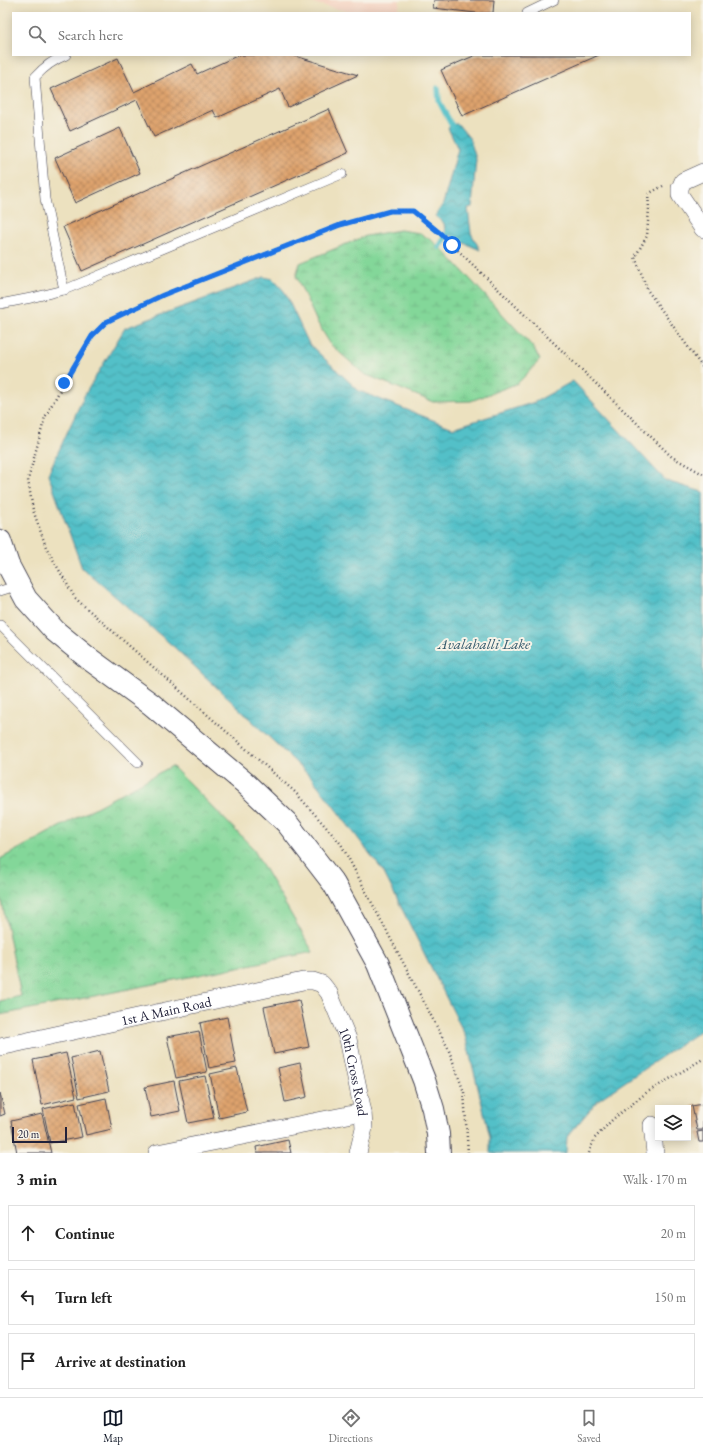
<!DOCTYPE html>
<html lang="en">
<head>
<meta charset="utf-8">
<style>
  :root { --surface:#fff; --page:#f2f2f2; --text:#222; --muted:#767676; --line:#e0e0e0; --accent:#111827 }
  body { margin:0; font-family:"EB Garamond",serif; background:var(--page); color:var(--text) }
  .controls { position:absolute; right:12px; bottom:12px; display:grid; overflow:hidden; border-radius:0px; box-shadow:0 2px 10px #0003 }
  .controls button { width:36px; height:36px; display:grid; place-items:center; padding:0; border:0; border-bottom:1px solid var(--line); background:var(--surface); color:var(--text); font:20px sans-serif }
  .scale { position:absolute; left:12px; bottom:10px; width:55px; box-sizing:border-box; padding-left:4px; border:2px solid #22223b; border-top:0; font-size:11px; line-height:14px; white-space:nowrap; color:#22223b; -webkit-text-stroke:3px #f7f3e8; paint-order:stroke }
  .stop { position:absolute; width:12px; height:12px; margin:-9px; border:3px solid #1a73e8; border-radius:50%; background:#fff }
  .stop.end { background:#1a73e8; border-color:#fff; box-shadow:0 1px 4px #0008 }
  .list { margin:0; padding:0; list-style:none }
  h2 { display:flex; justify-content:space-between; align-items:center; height:52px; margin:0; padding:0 16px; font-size:17px }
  h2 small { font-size:13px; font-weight:400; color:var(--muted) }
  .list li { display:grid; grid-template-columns:26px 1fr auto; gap:12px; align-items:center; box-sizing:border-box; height:56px; margin:0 8px 8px; padding:0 8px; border:1px solid var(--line); border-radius:0px }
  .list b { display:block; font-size:15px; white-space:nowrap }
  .list em { font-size:13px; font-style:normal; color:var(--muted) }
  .icon { flex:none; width:22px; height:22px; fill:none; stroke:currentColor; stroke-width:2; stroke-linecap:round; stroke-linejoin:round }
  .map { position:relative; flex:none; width:703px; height:1153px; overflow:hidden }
  .search { position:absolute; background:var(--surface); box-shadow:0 2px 10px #0003; left:12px; right:12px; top:12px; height:44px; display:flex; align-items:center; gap:10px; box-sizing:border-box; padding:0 14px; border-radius:0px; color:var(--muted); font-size:15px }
  .sheet { height:244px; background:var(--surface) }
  nav { display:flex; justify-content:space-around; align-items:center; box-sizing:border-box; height:56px; border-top:1px solid var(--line); background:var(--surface); font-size:11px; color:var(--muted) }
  nav a { display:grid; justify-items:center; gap:2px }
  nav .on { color:var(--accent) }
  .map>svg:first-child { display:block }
  .built { fill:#f5d3c1 }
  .wetland { fill:url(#wetland-marsh); stroke:#527c6a }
  .park { fill:url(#park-crowns); stroke:#527c6a }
  .water { fill:url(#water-waves); stroke:#3a7182 }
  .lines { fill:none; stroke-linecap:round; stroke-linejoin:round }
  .stream { stroke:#52c0c8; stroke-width:5.5 }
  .building { fill:url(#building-cross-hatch) }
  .lane-casing { stroke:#403f4f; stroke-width:10 }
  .street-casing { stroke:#403f4f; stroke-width:18 }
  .secondary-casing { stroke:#403f4f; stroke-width:24 }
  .path { stroke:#403f4f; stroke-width:2.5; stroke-dasharray:1 3; stroke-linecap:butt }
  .lane { stroke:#fff; stroke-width:9 }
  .street { stroke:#fff; stroke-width:17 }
  .secondary { stroke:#fff; stroke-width:22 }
  .route { stroke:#1a73e8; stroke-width:5 }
  .labels { text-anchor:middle; stroke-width:4; stroke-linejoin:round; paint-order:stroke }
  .street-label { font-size:14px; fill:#22223b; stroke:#f7f3e8 }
  .water-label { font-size:15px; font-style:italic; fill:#33596c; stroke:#f7f3e8 }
</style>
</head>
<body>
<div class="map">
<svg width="703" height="1153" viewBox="0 0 703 1153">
  <defs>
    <pattern id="wetland-marsh" width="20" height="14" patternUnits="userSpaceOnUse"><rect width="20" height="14" fill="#83d799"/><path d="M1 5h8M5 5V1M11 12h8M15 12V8" fill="none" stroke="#71b885"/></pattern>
    <pattern id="park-crowns" width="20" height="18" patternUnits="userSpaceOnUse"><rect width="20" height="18" fill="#83d799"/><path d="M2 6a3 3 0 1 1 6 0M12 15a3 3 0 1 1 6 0" fill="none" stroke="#71b885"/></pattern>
    <pattern id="water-waves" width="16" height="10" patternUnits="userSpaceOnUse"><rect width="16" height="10" fill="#52c0c8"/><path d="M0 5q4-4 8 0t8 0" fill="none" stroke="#449ca4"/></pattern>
    <pattern id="building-cross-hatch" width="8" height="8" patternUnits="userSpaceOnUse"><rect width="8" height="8" fill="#dea36d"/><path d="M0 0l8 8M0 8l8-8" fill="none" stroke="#b4845b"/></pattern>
  </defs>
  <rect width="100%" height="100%" fill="#f7f3e8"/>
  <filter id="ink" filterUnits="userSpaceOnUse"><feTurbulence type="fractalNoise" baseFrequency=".025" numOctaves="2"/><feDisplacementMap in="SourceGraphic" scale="8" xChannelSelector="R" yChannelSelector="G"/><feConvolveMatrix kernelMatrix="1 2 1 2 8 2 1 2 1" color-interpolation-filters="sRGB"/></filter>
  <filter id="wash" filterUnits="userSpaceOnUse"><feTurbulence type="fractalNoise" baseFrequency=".012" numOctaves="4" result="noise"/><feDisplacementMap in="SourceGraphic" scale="16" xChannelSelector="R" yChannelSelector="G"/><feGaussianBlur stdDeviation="0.9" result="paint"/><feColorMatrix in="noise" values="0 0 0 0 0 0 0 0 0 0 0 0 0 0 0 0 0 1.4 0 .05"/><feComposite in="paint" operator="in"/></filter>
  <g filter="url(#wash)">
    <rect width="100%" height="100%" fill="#ece1bf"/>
    <polygon class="built" points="300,0 400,0 398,13 354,13"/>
    <polygon class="wetland" points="400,230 420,233 431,240 445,252 532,346 540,360 518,383 471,401 433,402 364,374 331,345 317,322 296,276 300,263 366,236"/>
    <polygon class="park" points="172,766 252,847 313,952 0,1015 0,1001 21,996 0,892 0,859"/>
    <g class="water">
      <polygon points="457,123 470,139 476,159 472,207 468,208 471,233 480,250 457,240 445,231 444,223 435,216 443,204 458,149 448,128"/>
      <polygon points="264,277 273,279 284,291 309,344 359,391 453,428 535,402 573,381 666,481 703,492 703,1029 598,1100 567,1137 566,1153 490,1153 490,1137 465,1035 383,871 312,778 174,647 82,568 48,474 84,396 125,328"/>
    </g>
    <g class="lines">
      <g class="stream">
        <polyline points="438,88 439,101 452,126 456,131"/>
        <polyline points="439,247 448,233 450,227"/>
      </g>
    </g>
    <g id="blocks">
      <g class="building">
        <polygon points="434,0 494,0 493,13 476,13 433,8"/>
        <polygon points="239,55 292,55 358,75 288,107 280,89 217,118 213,110 154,137 137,100 70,131 51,89 118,58 134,92 192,64 197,74"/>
        <polygon points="476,55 599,55 462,116 441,70"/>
        <polygon points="329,109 348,153 82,271 63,227"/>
        <polygon points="120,128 140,173 75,203 55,158"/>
        <polygon points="299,1000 309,1047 274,1054 264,1007"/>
        <polygon points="227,1017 236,1063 209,1068 200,1023"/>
        <polygon points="199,1031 207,1072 176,1078 167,1037"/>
        <polygon points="100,1051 109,1091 79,1098 71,1058"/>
        <polygon points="66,1053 76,1097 42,1105 33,1060"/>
        <polygon points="300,1063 307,1097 285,1102 278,1068"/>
        <polygon points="237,1068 247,1112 219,1118 210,1074"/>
        <polygon points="205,1076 214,1118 188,1123 179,1081"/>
        <polygon points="174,1081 180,1111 151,1117 145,1087"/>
        <polygon points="0,1093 5,1114 0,1116"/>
        <polygon points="106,1098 112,1129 86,1135 79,1104"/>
        <polygon points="75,1102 82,1137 50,1143 43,1109"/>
        <polygon points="703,1104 703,1130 697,1130 692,1106"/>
        <polygon points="42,1114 51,1153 17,1153 11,1121"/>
        <polygon points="703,1131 703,1142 699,1142 697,1132"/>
        <polygon points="288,1140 291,1153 257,1153 256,1147"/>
      </g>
    </g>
  </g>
  <g filter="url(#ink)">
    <use href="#blocks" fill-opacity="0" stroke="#403f4f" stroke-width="1"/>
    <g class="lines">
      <g class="lane-casing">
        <g id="lane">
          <polyline points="527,13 554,0"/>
          <polyline points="64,290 342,174"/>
          <path d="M0,304L31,298L64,290L45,199L35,77C44,67 53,60 66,55"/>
          <polyline points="0,591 19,585"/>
          <polyline points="0,625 138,763"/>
        </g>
      </g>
      <g class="street-casing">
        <g id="street">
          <polyline points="703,172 683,181 680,188 680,195 703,229"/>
          <path id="s1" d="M0,1047L303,981H313L322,984L329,993L348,1039L363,1112L364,1128L358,1153"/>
          <polyline points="652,1125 655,1153"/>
          <polyline points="157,1153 363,1112"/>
        </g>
      </g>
      <g class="secondary-casing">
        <polyline id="secondary" points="0,541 8,565 26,599 55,631 88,658 151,704 245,783 287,823 334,884 378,964 424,1080 433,1109 438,1134 439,1153"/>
      </g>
      <g class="path">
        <polyline points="663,186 648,194 649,208 647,236 635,257 648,291 703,368"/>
        <polyline points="468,1153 464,1092 448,1048 341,844 295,792 75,598 46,547 33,510 28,480 45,417 64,383 92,336 106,322 163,295 340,225 390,211 413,211 441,234 672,457 703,474"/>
        <polyline points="589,1153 594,1139 613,1119 646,1093 703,1059"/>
      </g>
      <use href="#lane" class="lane"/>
      <use href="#street" class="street"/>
      <use href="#secondary" class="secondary"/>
    </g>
  </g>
  <g class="lines" filter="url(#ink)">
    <polyline class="route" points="64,383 92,336 106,322 163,295 340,225 390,211 413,211 441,234 452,245"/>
  </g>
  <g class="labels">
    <g class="street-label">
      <text dy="5" stroke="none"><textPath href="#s1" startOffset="170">1st A Main Road</textPath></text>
      <text dy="5" stroke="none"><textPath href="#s1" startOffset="424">10th Cross Road</textPath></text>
    </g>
    <g class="water-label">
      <text x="484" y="649">Avalahalli Lake</text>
    </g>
  </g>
</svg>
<div class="controls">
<button><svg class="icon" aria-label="layers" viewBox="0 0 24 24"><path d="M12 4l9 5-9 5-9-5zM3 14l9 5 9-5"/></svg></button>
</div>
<div class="scale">20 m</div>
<div class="stop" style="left:452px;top:245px"></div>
<div class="stop end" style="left:64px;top:383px"></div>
<div class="search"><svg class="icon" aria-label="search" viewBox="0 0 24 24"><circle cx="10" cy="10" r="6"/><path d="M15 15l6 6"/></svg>Search here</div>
</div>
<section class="sheet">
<h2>3 min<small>Walk · 170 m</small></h2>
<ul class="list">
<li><svg class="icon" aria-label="ahead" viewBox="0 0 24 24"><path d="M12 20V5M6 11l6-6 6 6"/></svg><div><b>Continue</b></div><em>20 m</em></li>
<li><svg class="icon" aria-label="left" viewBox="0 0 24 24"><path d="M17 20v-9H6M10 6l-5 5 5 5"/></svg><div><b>Turn left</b></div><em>150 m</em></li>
<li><svg class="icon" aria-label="arrive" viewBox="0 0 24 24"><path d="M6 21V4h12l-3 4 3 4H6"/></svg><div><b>Arrive at destination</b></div></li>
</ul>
</section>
<nav>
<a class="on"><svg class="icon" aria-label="map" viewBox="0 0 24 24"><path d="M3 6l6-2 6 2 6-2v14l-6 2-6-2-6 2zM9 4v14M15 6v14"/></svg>Map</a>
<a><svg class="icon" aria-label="directions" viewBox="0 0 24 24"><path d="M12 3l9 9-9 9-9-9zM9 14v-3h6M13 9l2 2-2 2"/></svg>Directions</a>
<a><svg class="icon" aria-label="saved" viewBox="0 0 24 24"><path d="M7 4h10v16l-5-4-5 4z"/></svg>Saved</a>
</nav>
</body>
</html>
